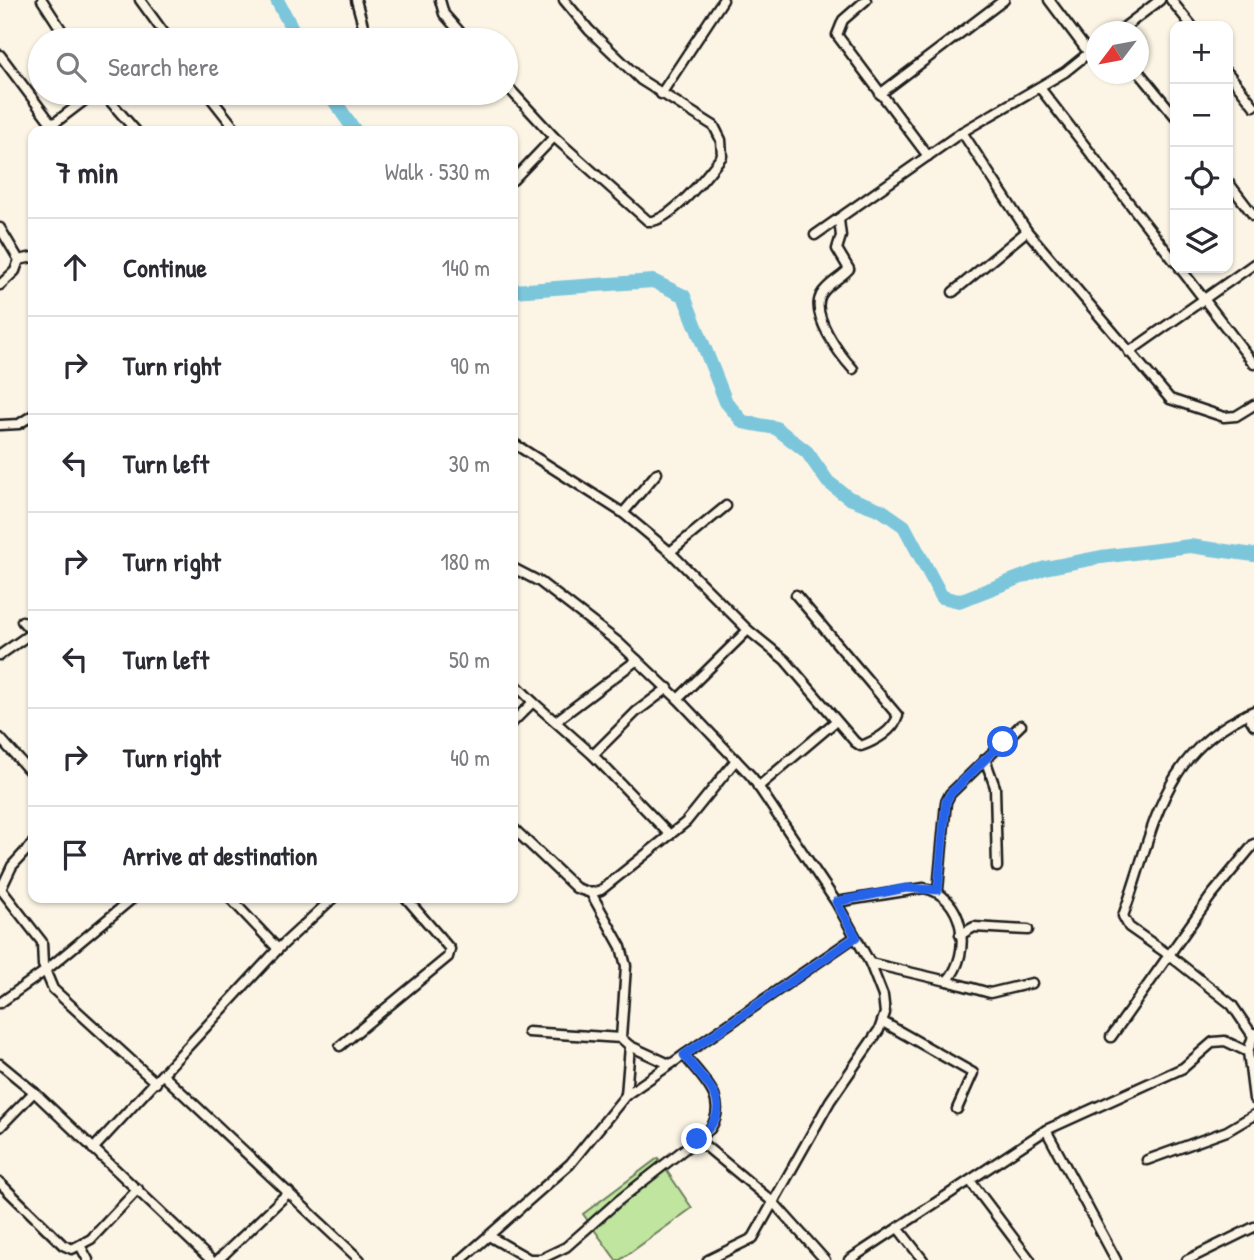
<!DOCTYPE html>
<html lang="en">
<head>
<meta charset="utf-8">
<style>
  :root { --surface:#fff; --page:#f7f7f7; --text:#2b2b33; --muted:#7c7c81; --line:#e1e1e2 }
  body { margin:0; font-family:"Patrick Hand",sans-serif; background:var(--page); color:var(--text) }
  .controls { position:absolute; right:21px; top:21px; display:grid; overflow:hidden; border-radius:14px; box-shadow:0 2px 5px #0004 }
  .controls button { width:63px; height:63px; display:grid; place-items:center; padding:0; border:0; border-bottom:2px solid var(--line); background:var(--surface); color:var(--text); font:35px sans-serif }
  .compass { position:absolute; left:1086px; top:21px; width:63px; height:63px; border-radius:50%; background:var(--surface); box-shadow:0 2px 5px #0004; rotate:238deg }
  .stop { position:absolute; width:21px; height:21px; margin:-16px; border:5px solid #2563eb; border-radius:50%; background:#fff }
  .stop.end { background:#2563eb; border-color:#fff; box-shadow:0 2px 7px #0008 }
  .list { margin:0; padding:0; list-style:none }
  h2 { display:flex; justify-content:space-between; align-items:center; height:91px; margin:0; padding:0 28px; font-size:30px }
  h2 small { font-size:23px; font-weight:400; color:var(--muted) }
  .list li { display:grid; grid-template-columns:46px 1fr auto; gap:21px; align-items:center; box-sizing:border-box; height:98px; padding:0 28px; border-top:2px solid var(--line) }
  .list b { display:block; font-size:26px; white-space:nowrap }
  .list em { font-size:23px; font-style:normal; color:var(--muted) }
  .icon { flex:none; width:38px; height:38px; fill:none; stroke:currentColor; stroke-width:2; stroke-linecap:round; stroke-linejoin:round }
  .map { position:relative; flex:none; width:1254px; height:1260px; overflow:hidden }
  .search { position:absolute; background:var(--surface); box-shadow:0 2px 5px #0004; left:28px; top:28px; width:490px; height:77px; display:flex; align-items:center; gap:18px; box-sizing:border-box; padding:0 24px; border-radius:38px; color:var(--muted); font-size:26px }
  .panel { position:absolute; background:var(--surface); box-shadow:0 2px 5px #0004; left:28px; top:126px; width:490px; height:777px; border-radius:14px }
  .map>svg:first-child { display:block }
  .park { fill:#c0e59f; stroke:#6e805e; stroke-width:2 }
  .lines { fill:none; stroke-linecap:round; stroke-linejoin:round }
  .river { stroke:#7cc6dc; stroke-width:14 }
  .minor-casing { stroke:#1c1c1c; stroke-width:13 }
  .minor { stroke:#fcf5e5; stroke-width:8 }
  .route { stroke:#2563eb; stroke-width:9 }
</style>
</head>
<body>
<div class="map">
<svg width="1254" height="1260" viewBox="0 0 1254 1260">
  <rect width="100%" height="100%" fill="#fcf5e5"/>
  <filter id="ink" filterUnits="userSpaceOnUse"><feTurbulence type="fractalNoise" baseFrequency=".0143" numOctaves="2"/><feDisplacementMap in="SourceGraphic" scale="14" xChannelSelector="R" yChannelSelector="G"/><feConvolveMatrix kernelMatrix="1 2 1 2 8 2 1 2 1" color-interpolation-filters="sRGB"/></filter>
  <g filter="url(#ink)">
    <polygon class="park" points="658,1158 692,1208 620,1260 616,1260 583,1214"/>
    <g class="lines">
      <g class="river">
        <polyline points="277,0 298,40"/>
        <polyline points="329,93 355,131"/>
        <polyline points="513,291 653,281 684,296 726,402 743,422 776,428 807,452 828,482 849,498 881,510 904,526 942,597 959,601 1045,568 1101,557 1190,546 1254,555"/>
      </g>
      <g class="minor-casing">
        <g id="minor">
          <polyline points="42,0 68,40"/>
          <polyline points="140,0 169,40"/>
          <polyline points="356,0 367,40"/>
          <polyline points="440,0 444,14 467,40"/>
          <polyline points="866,0 843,20 837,35 928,156"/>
          <polyline points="1049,0 1088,52"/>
          <polyline points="1171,0 1192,26"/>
          <polyline points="1118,32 1160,0"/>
          <polyline points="0,55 57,131"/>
          <polyline points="1138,71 1175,116"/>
          <polyline points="1228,73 1254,106"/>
          <path d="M506,85L554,137L648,221C669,224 710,172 722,156L721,140L714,126L641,80L589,30L564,0"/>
          <polyline points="1040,88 1175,262"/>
          <polyline points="103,93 136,131"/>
          <polyline points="207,93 237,131"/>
          <polyline points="661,94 723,0"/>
          <polyline points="880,94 1004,0"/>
          <polyline points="52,125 94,93"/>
          <polyline points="962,132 1027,231 1170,399 1224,417 1236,416 1254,405"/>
          <polyline points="513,180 554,137"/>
          <polyline points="1228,182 1254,216"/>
          <path d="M839,220L841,236L837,249L849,269C841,278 827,284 821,295C810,315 840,355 853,369"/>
          <polyline points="0,228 19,260 15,271 0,285"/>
          <polyline points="815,235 962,132 1065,72 1096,47"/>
          <polyline points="19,260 33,257"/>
          <polyline points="1180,268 1254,364"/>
          <polyline points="953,292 1027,231"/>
          <polyline points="1129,352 1254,264"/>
          <polyline points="0,425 19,424 33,415"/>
          <path d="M513,443L623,513L670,552L748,630L785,660L855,742L861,746C875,741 893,731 898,716L796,595"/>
          <polyline points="623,513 657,473"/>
          <polyline points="670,552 726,506"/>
          <polyline points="513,568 540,582 619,643 678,699 752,777 836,902 870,963 883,996 885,1013 879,1030 830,1101 753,1238 708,1260"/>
          <polyline points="22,621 33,633"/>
          <polyline points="0,655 33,632"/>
          <polyline points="513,682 533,702"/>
          <polyline points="678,699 748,630"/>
          <polyline points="1247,714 1254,725"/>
          <polyline points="556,721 637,660"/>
          <polyline points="513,722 533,702 593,755 670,835"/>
          <polyline points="0,738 33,775"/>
          <polyline points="593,755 636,712 668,688"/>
          <polyline points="985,759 995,787 997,867"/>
          <polyline points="758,787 836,721"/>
          <polyline points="513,828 576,888 591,893 601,890 686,822 736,760"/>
          <polyline points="0,888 42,942 43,965 53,989 156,1083"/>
          <polyline points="1,889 12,866 33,843"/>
          <polyline points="938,890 946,802 950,794 1021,725"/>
          <polyline points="591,893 621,947 626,966 621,1038"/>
          <polyline points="230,898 278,949"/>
          <path d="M836,902L924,888C964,895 973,953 947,981L870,963"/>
          <polyline points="960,935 974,927 1028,930"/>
          <polyline points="947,981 990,993 1032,983"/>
          <polyline points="0,1003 45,971 133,898"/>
          <polyline points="883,1022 973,1073 957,1109"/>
          <polyline points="528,1032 621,1038 630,1046 669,1064"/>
          <polyline points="1254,1033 1248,1052 1254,1099"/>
          <polyline points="1253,1036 1232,1005 1169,955 1211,896 1254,844"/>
          <path d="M1111,1037L1169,955L1129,927L1123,916C1155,829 1159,752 1254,711"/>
          <polyline points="340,1046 448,957 450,949 406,898"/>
          <polyline points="0,1064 34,1092 211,1260"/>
          <polyline points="163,1075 360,1260"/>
          <polyline points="626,1095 630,1046"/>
          <polyline points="0,1127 34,1092"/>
          <polyline points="1046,1130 1116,1260"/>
          <polyline points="697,1139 774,1203 825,1260"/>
          <polyline points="93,1149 278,949 333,898"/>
          <polyline points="1147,1160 1227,1131 1254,1115"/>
          <polyline points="971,1182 1030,1260"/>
          <polyline points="0,1183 63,1245 72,1249 91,1239 138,1189"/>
          <polyline points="898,1228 923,1260"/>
          <path d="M489,1236L529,1259H541L566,1247L618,1201L710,1129C730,1100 702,1078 684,1055"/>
          <polyline points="81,1247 88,1260"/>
          <polyline points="218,1260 289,1192"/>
          <polyline points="461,1260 570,1164 626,1095 855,937"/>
          <polyline points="849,1260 1046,1130 1183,1068 1213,1042 1225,1041 1248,1052"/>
          <polyline points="1187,1260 1254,1227"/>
        </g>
      </g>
      <use href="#minor" class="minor"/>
    </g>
  </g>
  <g class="lines" filter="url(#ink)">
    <path class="route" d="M697,1139C739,1107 708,1086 684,1055L856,937L836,902L906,888L938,890L946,802L950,794L1003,742"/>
  </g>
</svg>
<div class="controls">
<button>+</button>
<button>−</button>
<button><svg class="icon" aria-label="locate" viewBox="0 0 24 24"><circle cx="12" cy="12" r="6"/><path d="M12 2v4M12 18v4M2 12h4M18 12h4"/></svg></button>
<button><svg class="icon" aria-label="layers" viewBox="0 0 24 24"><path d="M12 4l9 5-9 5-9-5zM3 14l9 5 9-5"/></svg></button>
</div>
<svg class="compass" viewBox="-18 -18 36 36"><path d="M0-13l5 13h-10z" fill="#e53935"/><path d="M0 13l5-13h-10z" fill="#7c7c81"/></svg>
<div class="stop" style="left:1003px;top:742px"></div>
<div class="stop end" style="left:697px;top:1139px"></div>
<div class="search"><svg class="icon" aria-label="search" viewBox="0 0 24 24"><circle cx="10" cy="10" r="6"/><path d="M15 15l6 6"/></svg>Search here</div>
<section class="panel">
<h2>7 min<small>Walk · 530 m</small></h2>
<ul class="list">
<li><svg class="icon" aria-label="ahead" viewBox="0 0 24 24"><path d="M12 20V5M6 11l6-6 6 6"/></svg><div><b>Continue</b></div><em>140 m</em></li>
<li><svg class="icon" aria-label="right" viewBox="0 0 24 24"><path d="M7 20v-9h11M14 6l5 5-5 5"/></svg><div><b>Turn right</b></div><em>90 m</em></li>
<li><svg class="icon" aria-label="left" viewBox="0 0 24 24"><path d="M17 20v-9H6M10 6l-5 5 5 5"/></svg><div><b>Turn left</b></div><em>30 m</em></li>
<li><svg class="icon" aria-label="right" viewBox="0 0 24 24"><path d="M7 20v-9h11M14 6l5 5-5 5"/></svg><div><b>Turn right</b></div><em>180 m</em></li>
<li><svg class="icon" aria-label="left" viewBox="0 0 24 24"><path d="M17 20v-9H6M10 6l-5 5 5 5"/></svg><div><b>Turn left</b></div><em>50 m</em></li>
<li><svg class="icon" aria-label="right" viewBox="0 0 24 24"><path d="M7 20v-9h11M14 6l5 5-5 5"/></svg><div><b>Turn right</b></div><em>40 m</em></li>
<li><svg class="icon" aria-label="arrive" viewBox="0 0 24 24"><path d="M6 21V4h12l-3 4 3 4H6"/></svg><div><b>Arrive at destination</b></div></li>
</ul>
</section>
</div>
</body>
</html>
